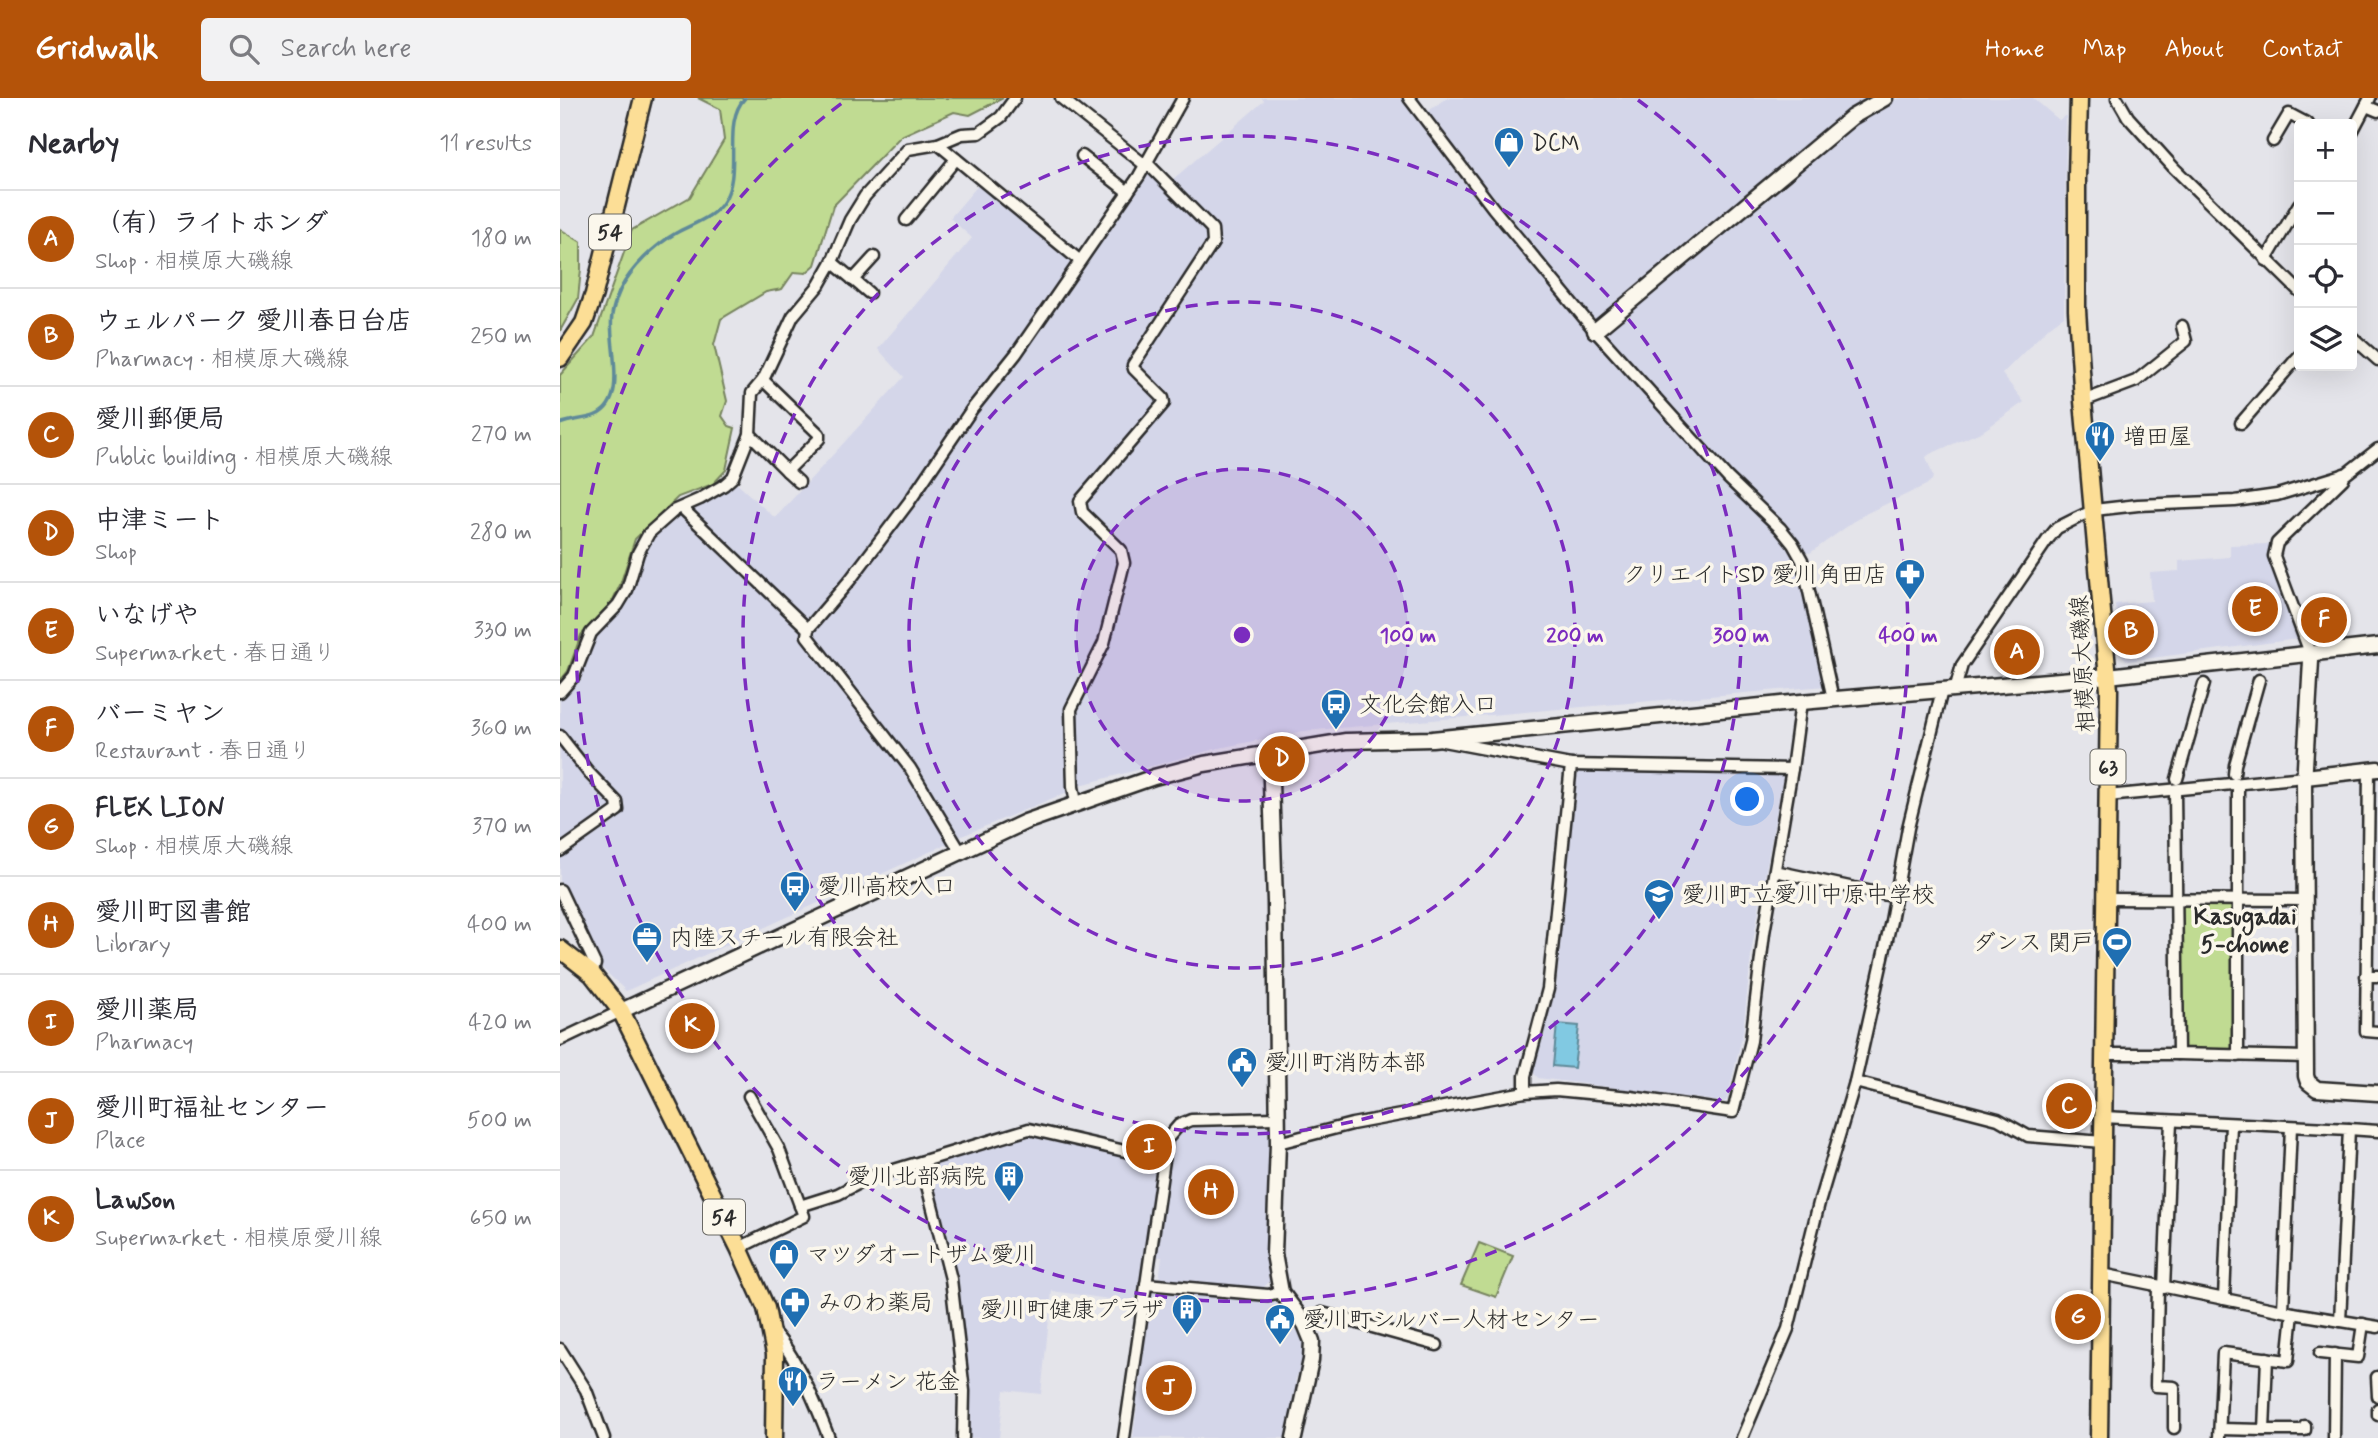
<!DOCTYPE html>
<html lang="en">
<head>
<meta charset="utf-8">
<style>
  :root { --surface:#fff; --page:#f2f2f3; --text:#2b2b33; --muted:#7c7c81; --line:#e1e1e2; --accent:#b45309 }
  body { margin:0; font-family:Mynerve,"Klee One",sans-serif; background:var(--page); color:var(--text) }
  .controls { position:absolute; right:21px; top:21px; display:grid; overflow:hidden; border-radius:7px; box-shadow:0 7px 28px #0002 }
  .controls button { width:63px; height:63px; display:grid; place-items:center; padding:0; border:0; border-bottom:2px solid var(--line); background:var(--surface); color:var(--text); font:35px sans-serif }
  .you { position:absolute; left:1188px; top:702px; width:24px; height:24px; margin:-18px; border:5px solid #fff; border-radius:50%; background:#1a73e8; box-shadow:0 0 0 10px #1a73e833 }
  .badge { display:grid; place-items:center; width:46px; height:46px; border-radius:50%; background:var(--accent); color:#fff; font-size:23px; font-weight:700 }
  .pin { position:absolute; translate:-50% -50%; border:4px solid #fff; box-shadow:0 2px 7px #0006 }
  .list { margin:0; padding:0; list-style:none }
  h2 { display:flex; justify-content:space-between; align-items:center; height:91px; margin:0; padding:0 28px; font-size:30px }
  h2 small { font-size:23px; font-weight:400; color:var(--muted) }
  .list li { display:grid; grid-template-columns:46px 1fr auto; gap:21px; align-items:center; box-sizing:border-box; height:98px; padding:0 28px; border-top:2px solid var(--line) }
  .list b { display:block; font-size:26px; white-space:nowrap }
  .list p { margin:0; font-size:23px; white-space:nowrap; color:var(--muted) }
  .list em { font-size:23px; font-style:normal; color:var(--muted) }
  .icon { flex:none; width:38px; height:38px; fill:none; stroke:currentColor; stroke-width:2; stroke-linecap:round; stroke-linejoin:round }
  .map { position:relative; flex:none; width:1818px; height:1340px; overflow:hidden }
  header { display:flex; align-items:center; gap:42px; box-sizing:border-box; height:98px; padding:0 35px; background:var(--accent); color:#fff }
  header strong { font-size:33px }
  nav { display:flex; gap:38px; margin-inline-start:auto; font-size:24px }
  .search { width:490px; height:63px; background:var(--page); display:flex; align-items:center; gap:18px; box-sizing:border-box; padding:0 24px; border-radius:7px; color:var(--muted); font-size:26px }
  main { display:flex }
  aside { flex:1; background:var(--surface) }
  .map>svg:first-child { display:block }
  .built { fill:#d4d6e9 }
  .green { fill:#c0db92; stroke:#76835e; stroke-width:2 }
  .water { fill:#81c9e2; stroke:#5f8a99; stroke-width:2 }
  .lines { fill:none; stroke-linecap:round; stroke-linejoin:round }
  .stream { stroke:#5f8a99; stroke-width:3.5 }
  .street-casing { stroke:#2b2b2b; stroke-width:15 }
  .secondary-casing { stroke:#2b2b2b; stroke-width:19 }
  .primary-casing { stroke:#2b2b2b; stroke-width:21 }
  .street { stroke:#fbf7ec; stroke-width:10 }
  .secondary { stroke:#fbf7ec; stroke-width:14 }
  .primary { stroke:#fcde96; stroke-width:16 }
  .ring { fill:none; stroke:#7b2cbf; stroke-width:3.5; stroke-dasharray:12 9 }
  .labels { text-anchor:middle; stroke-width:7; stroke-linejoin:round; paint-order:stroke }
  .shield { fill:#fbf7ec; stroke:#696865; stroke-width:2 }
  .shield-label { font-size:21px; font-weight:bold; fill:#2b2b2b }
  .poi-label { font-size:23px; fill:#2b2b2b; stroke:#fbf7ec; text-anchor:start }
  .street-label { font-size:23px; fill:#2b2b2b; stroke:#fbf7ec }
  .neighbourhood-label { font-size:24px; font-weight:bold; fill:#2b2b2b; stroke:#fbf7ec }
  .centre { fill:#7b2cbf; stroke:#fbf7ec; stroke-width:3.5 }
  .ring-label { font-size:21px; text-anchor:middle; font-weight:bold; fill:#7b2cbf; stroke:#fbf7ec; stroke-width:7; stroke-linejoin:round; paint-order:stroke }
</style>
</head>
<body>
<header>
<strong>Gridwalk</strong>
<div class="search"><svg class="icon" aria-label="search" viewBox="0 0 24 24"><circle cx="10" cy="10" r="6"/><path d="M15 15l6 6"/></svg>Search here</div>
<nav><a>Home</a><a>Map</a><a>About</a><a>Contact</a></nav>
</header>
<main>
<aside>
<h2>Nearby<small>11 results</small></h2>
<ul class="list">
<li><span class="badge">A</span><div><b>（有）ライトホンダ</b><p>Shop · 相模原大磯線</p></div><em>180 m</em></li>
<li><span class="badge">B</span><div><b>ウェルパーク 愛川春日台店</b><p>Pharmacy · 相模原大磯線</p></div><em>250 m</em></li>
<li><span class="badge">C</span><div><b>愛川郵便局</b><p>Public building · 相模原大磯線</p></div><em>270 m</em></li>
<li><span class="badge">D</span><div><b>中津ミート</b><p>Shop</p></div><em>280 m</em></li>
<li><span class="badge">E</span><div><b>いなげや</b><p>Supermarket · 春日通り</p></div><em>330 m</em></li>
<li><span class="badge">F</span><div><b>バーミヤン</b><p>Restaurant · 春日通り</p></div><em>360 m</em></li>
<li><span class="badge">G</span><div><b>FLEX LION</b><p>Shop · 相模原大磯線</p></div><em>370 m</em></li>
<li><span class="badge">H</span><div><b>愛川町図書館</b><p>Library</p></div><em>400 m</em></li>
<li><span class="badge">I</span><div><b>愛川薬局</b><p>Pharmacy</p></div><em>420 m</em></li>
<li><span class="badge">J</span><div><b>愛川町福祉センター</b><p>Place</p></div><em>500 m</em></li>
<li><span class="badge">K</span><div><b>Lawson</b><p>Supermarket · 相模原愛川線</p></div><em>650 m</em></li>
</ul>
</aside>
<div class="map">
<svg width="1818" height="1340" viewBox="0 0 1818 1340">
  <rect width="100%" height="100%" fill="#e4e4ea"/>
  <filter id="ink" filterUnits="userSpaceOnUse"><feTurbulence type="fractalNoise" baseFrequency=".0143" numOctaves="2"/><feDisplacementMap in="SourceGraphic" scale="14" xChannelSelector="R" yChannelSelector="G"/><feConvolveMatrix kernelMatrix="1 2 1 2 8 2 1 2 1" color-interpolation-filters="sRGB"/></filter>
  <g filter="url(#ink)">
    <g class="built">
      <polygon points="702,0 842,0 911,86 929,113 1027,231 1090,302 1226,446 1237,470 1266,588 744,633 659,650 517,688 514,614 547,549 567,466 565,450 524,409 523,404 610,303 579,271 578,266 657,146 656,130 611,83 704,3"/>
      <polygon points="886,0 1305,0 1037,222 1032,222 937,107 866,15"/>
      <polygon points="1340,0 1473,0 1499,22 1506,17 1504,218 1490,228 1442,276 1464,304 1423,333 1370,356 1366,359 1373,378 1372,382 1366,387 1303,417 1250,455 1242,453 1233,439 1045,237 1046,232 1288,31 1313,12"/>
      <polygon points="593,74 649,132 649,145 567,269 598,300 598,305 516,401 519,415 558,454 561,467 539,545 505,617 510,693 397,740 352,664 254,537 254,531 342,420 414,314 584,76"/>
      <polygon points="420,85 511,160 512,165 451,257 288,479 258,513 248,521 242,522 129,413 132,408 174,383 215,420 344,279 318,251 412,140 390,120"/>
      <polygon points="112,406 235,522 242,537 342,665 389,745 66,893 41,869 0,784 0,571 71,438"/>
      <polygon points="1711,446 1710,455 1739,539 1738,541 1568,563 1560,556 1555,506 1592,503 1590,475 1619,473 1619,463 1670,459 1670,447"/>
      <polygon points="1022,672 1220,675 1223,679 1192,849 1183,935 1167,1002 1164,1004 978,980 973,974 996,889 1004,797 1018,675"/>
      <polygon points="700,1024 700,1027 705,1027 710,1033 711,1182 700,1193 599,1183 602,1159 595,1158 612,1040 619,1032 632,1026"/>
      <polygon points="469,1034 593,1062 597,1067 577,1205 492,1193 481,1296 444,1292 439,1340 407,1340 407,1283 366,1070 370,1064"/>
      <polygon points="593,1188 687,1198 718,1206 737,1229 743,1244 743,1257 740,1272 736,1280 735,1285 737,1286 725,1340 573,1340 577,1308 574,1307 588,1193"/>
    </g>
    <g class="green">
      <polygon points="138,0 443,0 410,17 394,14 341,38 273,108 255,167 246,175 234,174 222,191 206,194 161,221 154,247 167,303 162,318 169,328 175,330 166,372 153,386 118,399 75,441 60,487 52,504 21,537 8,573 0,583 0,277 34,239 72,132 130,99 164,42 160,11"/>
      <polygon points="0,131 21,144 21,171 18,201 0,233"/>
      <polygon points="1675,807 1674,953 1623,952 1618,808"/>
      <polygon points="919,1145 953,1158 936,1199 901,1187"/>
    </g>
    <polygon class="water" points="997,926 1019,928 1014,970 993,968"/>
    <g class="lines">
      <path class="stream" d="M0,326C11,321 25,322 36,317C70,302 47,244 52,217C53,209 57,199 60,192C71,170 95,147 116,135C132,126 155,119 164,103C183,73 161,25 185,0"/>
      <g class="street-casing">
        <g id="street">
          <polyline points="501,0 585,67"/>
          <polyline points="849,0 933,110 1035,233 1168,380 1220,430 1233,446 1242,462 1273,601"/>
          <polyline points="1557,0 1568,19 1614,70 1739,193"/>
          <polyline points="1806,8 1818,13"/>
          <polyline points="1792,34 1810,0"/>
          <polyline points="1713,43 1729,16 1748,26"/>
          <polyline points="378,46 519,162"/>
          <polyline points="522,58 568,94"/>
          <polyline points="346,122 396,61"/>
          <polyline points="1706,162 1739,106"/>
          <polyline points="272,164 309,195"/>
          <polyline points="293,182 314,159"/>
          <polyline points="1792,239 1818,262"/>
          <polyline points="1523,303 1576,283 1626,243 1622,228"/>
          <polyline points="1681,325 1739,258"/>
          <polyline points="190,336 227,373 259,341 259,336 203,282"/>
          <polyline points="227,373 239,384"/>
          <polyline points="122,410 248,531"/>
          <polyline points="1750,555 1714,458 1717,445 1783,381 1784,376"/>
          <polyline points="0,594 14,578 31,535 58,507 67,492 78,455 89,435 115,412 140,401 164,387 173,379 190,336 192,295 203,282 233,218 259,187 272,164 290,122 305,98 348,51 378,46 402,36 419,35 441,19 455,0"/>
          <polyline points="0,638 29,675 57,704 58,712 0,753"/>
          <polyline points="883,643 1011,667 988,891 965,978 965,994"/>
          <polyline points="1011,667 1232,671"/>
          <polyline points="1809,672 1806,933 1818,934"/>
          <polyline points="1674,676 1675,667 1699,582"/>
          <polyline points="1617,681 1644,586"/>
          <polyline points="1678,686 1678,958"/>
          <polyline points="1615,692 1618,956 1745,959"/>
          <polyline points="1547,698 1745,679"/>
          <polyline points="516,704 513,689 511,611 544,545 564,465 561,452 522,414 520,403 604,305 603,300 574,271 573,267 653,145 652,131 587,65"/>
          <polyline points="400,753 350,670 247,538 248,531 290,482 349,404 412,311 456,256 579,78 623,0"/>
          <polyline points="1215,773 1336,799"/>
          <polyline points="0,792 35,866 32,876"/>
          <polyline points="1546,801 1745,802"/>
          <polyline points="1806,878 1818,878"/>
          <polyline points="0,942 61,913"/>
          <polyline points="1543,956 1618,956"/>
          <polyline points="1543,1019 1789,1031 1780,1223"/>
          <polyline points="1789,1031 1818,1033"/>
          <polyline points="1543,1044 1468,1038 1438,1021 1295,984 1331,823 1348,730 1382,592 1396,588 1402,567 1488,441 1497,430 1517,420 1534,412 1578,407 1675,403 1717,397 1786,376 1818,351"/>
          <polyline points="718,1045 792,1026 965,994 996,992 1071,999 1173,1014 1191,943 1204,835 1232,671 1241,604"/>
          <polyline points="361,1064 391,1181 404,1293 403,1340"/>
          <polyline points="240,1108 278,1096 311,1079 469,1031 604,1062"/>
          <polyline points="179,1150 244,1118 219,1051 189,998"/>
          <polyline points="1542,1176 1733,1215 1818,1229"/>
          <polyline points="586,1186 708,1197 721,1194"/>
          <polyline points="1598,1188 1596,1288 1614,1289 1614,1330"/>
          <polyline points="1604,1190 1611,1023"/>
          <polyline points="1664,1201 1671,1026"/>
          <polyline points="1723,1212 1731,1029"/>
          <polyline points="745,1226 762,1215 877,1247"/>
          <path d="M212,1233C236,1256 257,1309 269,1340"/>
          <polyline points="0,1251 26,1292 44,1340"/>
          <polyline points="1760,1255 1798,1259 1803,1226"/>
          <polyline points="1817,1279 1818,1298"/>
          <polyline points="1818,1317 1818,1311"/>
          <polyline points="1660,1331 1704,1332 1707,1260"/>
          <polyline points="1704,1332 1745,1332 1745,1328"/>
          <polyline points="564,1340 607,1041 619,1027 631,1022 717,1020"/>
          <polyline points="1182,1340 1228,1231 1259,1105 1295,984"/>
          <polyline points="1659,1340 1663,1255 1728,1263 1733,1215"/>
          <polyline points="1774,1340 1775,1256"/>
        </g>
      </g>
      <g class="secondary-casing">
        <g id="secondary">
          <polyline points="1035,233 1292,19 1325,0"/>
          <polyline points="1750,555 1751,563 1744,686 1746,978 1748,984 1757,991 1818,995"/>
          <polyline points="710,654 715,804 718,1045 714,1156 721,1194 745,1226 752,1243 751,1262 734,1340"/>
          <polyline points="1745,679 1818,671"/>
          <polyline points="61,913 465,724 594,679 644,666 786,643 872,641 1241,604 1548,578 1818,548"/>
        </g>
      </g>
      <g class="primary-casing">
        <g id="primary">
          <polyline points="1519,0 1517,79 1517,212 1523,303 1549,592 1539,1340"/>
          <polyline points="0,260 24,225 34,196 83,0"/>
          <polyline points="0,851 32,876 61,913 179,1150 206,1210 215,1256 214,1340"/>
        </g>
      </g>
      <use href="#street" class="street"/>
      <use href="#secondary" class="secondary"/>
      <use href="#primary" class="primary"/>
    </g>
  </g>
  <circle cx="682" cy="537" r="166" fill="#7b2cbf" fill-opacity=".12"/>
  <g class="ring">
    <circle cx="682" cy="537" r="166"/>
    <circle cx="682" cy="537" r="333"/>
    <circle cx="682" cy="537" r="499"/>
    <path d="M1078 2A666 666 0 1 1 286 2"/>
  </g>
  <defs>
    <g id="shop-pin" transform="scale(1.575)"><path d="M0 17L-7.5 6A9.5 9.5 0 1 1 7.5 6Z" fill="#1f6fb2" stroke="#fbf7ec"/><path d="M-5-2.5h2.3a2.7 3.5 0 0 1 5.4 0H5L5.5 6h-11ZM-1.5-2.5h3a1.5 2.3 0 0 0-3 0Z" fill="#fff"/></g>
    <g id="restaurant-pin" transform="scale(1.575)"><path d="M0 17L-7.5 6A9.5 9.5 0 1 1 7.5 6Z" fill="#1f6fb2" stroke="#fbf7ec"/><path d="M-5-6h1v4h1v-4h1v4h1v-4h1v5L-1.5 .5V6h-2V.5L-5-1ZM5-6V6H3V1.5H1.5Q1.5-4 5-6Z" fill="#fff"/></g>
    <g id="pharmacy-pin" transform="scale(1.575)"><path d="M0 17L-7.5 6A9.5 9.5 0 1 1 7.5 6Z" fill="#1f6fb2" stroke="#fbf7ec"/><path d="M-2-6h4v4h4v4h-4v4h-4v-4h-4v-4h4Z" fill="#fff"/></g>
    <g id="bus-pin" transform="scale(1.575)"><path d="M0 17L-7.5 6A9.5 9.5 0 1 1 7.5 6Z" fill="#1f6fb2" stroke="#fbf7ec"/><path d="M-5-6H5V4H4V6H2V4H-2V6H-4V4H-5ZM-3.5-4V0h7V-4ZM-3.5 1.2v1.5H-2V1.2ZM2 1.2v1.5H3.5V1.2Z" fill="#fff"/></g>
    <g id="school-pin" transform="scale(1.575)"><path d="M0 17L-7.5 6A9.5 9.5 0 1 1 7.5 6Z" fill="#1f6fb2" stroke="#fbf7ec"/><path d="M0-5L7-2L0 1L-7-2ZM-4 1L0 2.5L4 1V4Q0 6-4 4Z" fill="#fff"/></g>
    <g id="office-pin" transform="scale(1.575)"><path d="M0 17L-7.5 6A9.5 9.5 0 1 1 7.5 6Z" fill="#1f6fb2" stroke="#fbf7ec"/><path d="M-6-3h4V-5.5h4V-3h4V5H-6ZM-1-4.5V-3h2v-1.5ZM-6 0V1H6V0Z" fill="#fff"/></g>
    <g id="stadium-pin" transform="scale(1.575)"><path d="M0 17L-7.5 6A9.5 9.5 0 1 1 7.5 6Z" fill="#1f6fb2" stroke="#fbf7ec"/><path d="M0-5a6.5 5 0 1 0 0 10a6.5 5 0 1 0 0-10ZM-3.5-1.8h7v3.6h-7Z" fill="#fff"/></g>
    <g id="civic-pin" transform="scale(1.575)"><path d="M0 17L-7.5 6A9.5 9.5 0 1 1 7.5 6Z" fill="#1f6fb2" stroke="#fbf7ec"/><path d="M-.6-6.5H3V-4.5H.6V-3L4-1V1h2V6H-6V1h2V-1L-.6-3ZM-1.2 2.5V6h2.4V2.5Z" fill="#fff"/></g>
    <g id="building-pin" transform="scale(1.575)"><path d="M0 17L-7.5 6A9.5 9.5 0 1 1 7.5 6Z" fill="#1f6fb2" stroke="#fbf7ec"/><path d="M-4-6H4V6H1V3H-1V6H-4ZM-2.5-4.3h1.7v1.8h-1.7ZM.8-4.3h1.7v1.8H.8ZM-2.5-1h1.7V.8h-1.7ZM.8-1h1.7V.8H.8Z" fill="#fff"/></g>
  </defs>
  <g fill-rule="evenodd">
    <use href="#shop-pin" x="949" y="44"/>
    <use href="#restaurant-pin" x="1540" y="338"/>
    <use href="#pharmacy-pin" x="1350" y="476"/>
    <use href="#bus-pin" x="776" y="606"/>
    <use href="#bus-pin" x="235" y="788"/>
    <use href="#school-pin" x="1099" y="796"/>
    <use href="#office-pin" x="87" y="839"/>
    <use href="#stadium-pin" x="1557" y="844"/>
    <use href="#civic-pin" x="682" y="964"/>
    <use href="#building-pin" x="449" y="1078"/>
    <use href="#shop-pin" x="224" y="1156"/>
    <use href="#pharmacy-pin" x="235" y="1204"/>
    <use href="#building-pin" x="627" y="1211"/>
    <use href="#civic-pin" x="720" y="1221"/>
    <use href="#restaurant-pin" x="233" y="1283"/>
  </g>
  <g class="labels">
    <g class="shield">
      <rect x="29" y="116.5" width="42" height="35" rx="5"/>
      <rect x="1530.5" y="651.5" width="35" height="35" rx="5"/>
      <rect x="143" y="1101.5" width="42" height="35" rx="5"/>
    </g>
    <g class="shield-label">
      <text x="50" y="141">54</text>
      <text x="1548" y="676">63</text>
      <text x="164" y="1126">54</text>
    </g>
    <g class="poi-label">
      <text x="972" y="52">DCM</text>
      <text x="1563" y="346">増田屋</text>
      <text x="1327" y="484" text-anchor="end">クリエイトSD 愛川角田店</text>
      <text x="799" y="614">文化会館入口</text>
      <text x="258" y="796">愛川高校入口</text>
      <text x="1122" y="804">愛川町立愛川中原中学校</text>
      <text x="110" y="847">内陸スチール有限会社</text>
      <text x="1534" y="852" text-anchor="end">ダンス 関戸</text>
      <text x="705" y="972">愛川町消防本部</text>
      <text x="426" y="1086" text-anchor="end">愛川北部病院</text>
      <text x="247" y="1164">マツダオートザム愛川</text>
      <text x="258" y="1212">みのわ薬局</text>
      <text x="604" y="1219" text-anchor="end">愛川町健康プラザ</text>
      <text x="743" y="1229">愛川町シルバー人材センター</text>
      <text x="256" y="1291">ラーメン 花金</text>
    </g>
    <g class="street-label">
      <text transform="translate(1522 566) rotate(-93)" y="8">相模原大磯線</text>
    </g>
    <g class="neighbourhood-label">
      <text x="1685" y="826">Kasugadai<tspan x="1685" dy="28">5-chome</tspan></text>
    </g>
  </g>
  <circle cx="682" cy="537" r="10" class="centre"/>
  <g class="ring-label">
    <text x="848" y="544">100 m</text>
    <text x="1015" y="544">200 m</text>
    <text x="1181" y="544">300 m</text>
    <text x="1348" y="544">400 m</text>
  </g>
</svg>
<div class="controls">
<button>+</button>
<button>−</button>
<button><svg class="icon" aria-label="locate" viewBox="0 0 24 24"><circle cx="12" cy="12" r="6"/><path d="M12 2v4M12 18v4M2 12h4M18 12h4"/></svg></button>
<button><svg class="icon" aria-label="layers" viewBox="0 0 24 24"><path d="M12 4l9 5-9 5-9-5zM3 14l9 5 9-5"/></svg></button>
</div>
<div class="you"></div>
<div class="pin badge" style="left:1457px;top:554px">A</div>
<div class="pin badge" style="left:1571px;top:534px">B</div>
<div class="pin badge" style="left:1509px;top:1008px">C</div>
<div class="pin badge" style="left:722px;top:661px">D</div>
<div class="pin badge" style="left:1695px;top:511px">E</div>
<div class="pin badge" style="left:1764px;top:522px">F</div>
<div class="pin badge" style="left:1518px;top:1219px">G</div>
<div class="pin badge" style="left:651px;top:1094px">H</div>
<div class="pin badge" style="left:589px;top:1049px">I</div>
<div class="pin badge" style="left:609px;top:1290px">J</div>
<div class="pin badge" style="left:132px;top:928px">K</div>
</div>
</main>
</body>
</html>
